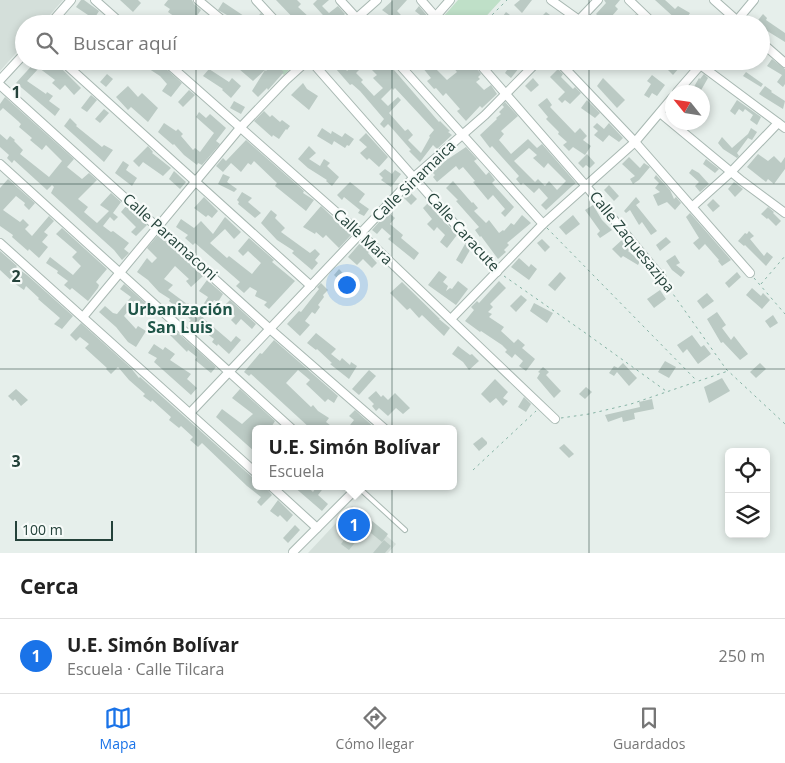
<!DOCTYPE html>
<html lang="es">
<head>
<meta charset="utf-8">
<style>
  :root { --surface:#fff; --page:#f2f2f2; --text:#222; --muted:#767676; --line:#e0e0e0; --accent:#1a73e8 }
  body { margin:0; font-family:"Open Sans",sans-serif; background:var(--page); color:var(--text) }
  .controls { position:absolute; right:15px; bottom:15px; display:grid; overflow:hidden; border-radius:8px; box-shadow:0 2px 8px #0003 }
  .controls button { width:45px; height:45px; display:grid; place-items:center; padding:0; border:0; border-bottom:1px solid var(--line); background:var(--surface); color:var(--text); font:25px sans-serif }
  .compass { position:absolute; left:665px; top:85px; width:45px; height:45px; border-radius:50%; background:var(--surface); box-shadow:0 2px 8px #0003; rotate:300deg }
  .scale { position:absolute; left:15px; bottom:12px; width:98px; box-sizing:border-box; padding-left:5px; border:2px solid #24423a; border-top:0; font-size:14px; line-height:18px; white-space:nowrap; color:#24423a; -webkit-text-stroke:4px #f7fbf9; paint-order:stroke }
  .you { position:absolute; left:346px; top:284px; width:18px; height:18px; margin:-12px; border:4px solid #fff; border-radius:50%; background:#1a73e8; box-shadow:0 0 0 8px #1a73e833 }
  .badge { display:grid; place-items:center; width:32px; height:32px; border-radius:50%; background:var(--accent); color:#fff; font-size:16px; font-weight:700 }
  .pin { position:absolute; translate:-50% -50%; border:2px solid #fff; box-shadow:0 1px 5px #0006 }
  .popup { position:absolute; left:252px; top:425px; width:205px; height:65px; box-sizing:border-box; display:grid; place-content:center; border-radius:8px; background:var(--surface); filter:drop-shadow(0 1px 4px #0005); font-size:16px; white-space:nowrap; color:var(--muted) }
  .popup b { font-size:19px; color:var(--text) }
  .popup::after { content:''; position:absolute; left:50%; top:100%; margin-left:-10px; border:10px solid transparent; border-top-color:var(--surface) }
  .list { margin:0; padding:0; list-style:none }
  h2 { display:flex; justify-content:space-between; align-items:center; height:65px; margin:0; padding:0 20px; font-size:21px }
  h2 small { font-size:16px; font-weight:400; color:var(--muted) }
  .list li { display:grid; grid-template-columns:32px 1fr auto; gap:15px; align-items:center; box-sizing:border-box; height:75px; padding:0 20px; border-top:1px solid var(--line) }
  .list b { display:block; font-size:19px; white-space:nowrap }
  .list p { margin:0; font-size:16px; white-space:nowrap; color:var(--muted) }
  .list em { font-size:16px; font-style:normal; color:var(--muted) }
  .icon { flex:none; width:28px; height:28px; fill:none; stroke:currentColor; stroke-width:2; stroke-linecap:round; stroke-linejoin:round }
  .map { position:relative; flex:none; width:785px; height:553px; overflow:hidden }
  .search { position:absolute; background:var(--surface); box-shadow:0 2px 8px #0003; left:15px; right:15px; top:15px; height:55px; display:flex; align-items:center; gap:12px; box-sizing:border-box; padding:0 18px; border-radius:28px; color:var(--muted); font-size:19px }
  .sheet { height:140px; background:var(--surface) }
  nav { display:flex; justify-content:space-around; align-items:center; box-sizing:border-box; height:70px; border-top:1px solid var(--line); background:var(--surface); font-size:14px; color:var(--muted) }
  nav a { display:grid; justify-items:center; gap:2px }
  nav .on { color:var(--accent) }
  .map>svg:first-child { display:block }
  .built { fill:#d4dfda }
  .green { fill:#bfe0c8 }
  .building { fill:#bbcac4; fill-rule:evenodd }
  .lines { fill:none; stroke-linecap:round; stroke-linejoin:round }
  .service-casing { stroke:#a8b8b2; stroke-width:6 }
  .minor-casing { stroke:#a8b8b2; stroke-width:10 }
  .path { stroke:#86b3a5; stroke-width:1; stroke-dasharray:2.5 4; stroke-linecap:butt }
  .service { stroke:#fff; stroke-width:4 }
  .minor { stroke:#fff; stroke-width:8 }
  .grid { fill:none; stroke:#24423a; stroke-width:1; stroke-opacity:0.55 }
  .labels { text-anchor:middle; stroke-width:4.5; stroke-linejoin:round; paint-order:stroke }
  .street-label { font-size:15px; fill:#24423a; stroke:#f7fbf9 }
  .neighbourhood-label { font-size:16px; font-weight:bold; fill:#1f5548; stroke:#f7fbf9 }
  .grid-label { font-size:16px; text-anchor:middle; font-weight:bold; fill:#24423a; stroke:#f7fbf9; stroke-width:4.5; stroke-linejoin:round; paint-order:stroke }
</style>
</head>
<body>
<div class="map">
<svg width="785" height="553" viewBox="0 0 785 553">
  <rect width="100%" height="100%" fill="#e6efeb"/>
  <g class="built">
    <polygon points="0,0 63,0 42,24 24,24 24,44 0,71"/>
    <polygon points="352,506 396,544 388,553 308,553"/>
  </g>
  <g class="green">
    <polygon points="458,0 501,0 479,24 448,24 443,17"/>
    <polygon points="268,61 298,61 284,75"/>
  </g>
  <g class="building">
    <polygon points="81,0 84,0 99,11 94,19 76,7"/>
    <polygon points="120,0 138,0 141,3 133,12"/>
    <polygon points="168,0 192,0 194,4 201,10 191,24 185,24 168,12 170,9 164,5"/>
    <polygon points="276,0 297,0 301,4 298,7 310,18 311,17 320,24 306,24 305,22 303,24 299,24"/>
    <polygon points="317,0 329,0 322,6 329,13 338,6 345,14 334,24 331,24 313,4"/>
    <polygon points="393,0 407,0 397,11 410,24 387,24 393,18 382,10"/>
    <polygon points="520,0 532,0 522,13 514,5"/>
    <polygon points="604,0 620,0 615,6 618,9 612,16 620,24 606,24 596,14 606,3"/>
    <polygon points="655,0 665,0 675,9 678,6 690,13 688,16 691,18 687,24 674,24 677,20"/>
    <polygon points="223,2 247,18 243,24 218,10"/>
    <polygon points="419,6 434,24 427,24 423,19 424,18 415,11"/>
    <polygon points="506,12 515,19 512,24 497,24"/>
    <polygon points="546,12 550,15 560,24 542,24 545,21 541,17"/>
    <polygon points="261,13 270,24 250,24"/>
    <polygon points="636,14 646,24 627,24"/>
    <polygon points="763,14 767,18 766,20 785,33 785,42 761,27 761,24 755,24"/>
    <polygon points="772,59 785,69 785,84 783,87 777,82 782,75 767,66"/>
    <polygon points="36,61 57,61 58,65 81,88 74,95 65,85 60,90 52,83 55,80 39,68 27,81 46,94 47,92 53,96 49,101 60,109 55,116 16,83"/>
    <polygon points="137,61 157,61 182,83 171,97 162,91 167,84 160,76"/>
    <polygon points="246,61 260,61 258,64 265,70 253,81 239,69"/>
    <path d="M329,61H339L347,71L354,65L359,70L356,73L363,80L361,82L374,96L383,88L373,78L377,75L371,69L377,64L374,61H384L394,70L439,122L440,121L450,131L448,132L452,135L437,149L433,145L420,162L409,151L411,150L390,126L388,124L384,128L380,124L384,119L360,91L352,84L350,85ZM392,88L393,90L395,88L434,130L429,136L430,137L421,153L408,140L413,135L408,129L405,131L389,113L401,100L398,97L388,106L381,99Z"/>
    <polygon points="417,61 440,61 434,67 447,80 457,72 448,61 470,61 481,74 478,77 480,79 476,82 484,90 491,85 497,94 482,108 480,106 466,121 457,111 460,109 446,93 443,96 436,88 434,89 427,81 431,78"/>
    <polygon points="513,61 525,61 528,63 521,70 519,68 511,78 505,73"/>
    <polygon points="668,61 685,61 673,75 664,66"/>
    <polygon points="273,63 284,72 268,90 267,88 258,97 252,91 265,70 266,71"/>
    <polygon points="209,69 229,82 232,78 241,86 231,98 222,90 223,89 203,76"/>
    <polygon points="558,69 563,74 561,77 573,89 575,87 581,93 570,104 565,100 562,103 558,99 565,92 550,77"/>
    <polygon points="746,72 763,84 761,87 743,76"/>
    <polygon points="107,74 113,79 106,87 100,82"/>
    <polygon points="704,74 708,78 700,92 691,92 699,78 700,79"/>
    <polygon points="652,75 665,85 657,96 652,93 649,98 644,95 651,84 647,81"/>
    <polygon points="533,78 539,85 531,92 525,86"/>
    <polygon points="603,78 625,100 617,108 597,86"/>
    <polygon points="303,83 307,89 318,96 309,110 291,95"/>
    <polygon points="128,86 138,97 142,93 158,108 148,122 131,107 128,110 116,97"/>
    <polygon points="765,86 772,91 771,92 785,101 783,109 759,94"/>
    <polygon points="189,90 195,95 183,107 178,102"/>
    <polygon points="91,95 97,100 87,112 81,108"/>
    <polygon points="5,97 74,159 67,167 82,179 89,173 97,180 78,199 88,207 84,212 97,223 109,211 100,205 111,193 121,202 113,213 118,217 114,221 110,217 103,226 111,232 113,231 129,243 124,249 129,253 122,260 114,250 51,193 54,187 52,185 47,190 14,160 12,163 7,158 9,155 0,147 0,134 7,140 10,136 15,140 14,141 23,150 20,154 49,177 62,161 46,145 42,150 30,140 32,138 19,127 21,124 18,121 3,108 0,111 0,104"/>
    <polygon points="547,98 552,105 550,107 575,133 580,128 587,136 583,140 591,146 585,155 573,147 569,151 563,145 567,142 558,134 559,132 546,119 548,117 538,105"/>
    <polygon points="587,100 600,113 595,118 581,108"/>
    <polygon points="737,100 761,117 757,125 750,120 753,115 745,109 743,112 739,109 735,115 730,111"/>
    <polygon points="234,101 245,107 241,114 230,108"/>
    <path d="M505,102L518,116L501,131L504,134L499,140L511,154L528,139L537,148L542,144L576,183L572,186L546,210L541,205L548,198L539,188L534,193L523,183L521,185L516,179L519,176L492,146L490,148L480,135L497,119L496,118L501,114L499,112L504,107L502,105ZM529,148L537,155L533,158L544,168L548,163L566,181L557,190L549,181L545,186L538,179L535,182L514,161Z"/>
    <polygon points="104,109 109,113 100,123 95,119"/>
    <polygon points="264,111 270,117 272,115 280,122 282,120 290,126 287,130 286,129 279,139 273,135 272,137 254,121"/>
    <polygon points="199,112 206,118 210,114 226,128 216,141 220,144 202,165 198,163 197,165 184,155 174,144 173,145 158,132 164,123 176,131 178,129 183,134 181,136 193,150 195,148 200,152 214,133 196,117"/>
    <polygon points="70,118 77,125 76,126 102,147 104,145 113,150 104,162 64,126"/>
    <polygon points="597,123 604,129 609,123 623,138 619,142 609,135 603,142 594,135 598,131 593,127"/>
    <polygon points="322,128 331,134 332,131 342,137 345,133 354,139 349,146 347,145 345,148 334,141 332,145 317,136"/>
    <polygon points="751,128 757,132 752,140 748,138 737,153 739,156 737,158 723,149 718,143 722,137 732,148 748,134"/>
    <polygon points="366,133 388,157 379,167 369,158 367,160 360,153 367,147 359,140"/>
    <polygon points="246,140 304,191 303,193 314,200 306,211 275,186 277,183 254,161 251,165 248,163 241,172 231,163 223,172 216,166 223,158 226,161"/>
    <polygon points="148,146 153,152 152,153 171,168 163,176 143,162 139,167 133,161"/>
    <polygon points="309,146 316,153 309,159 320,166 324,159 330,163 327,166 339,177 332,186 326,181 327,180 308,168 298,159"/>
    <polygon points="466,147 477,159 474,161 486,175 489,172 495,180 492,183 514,207 505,217 501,213 505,209 493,195 488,200 473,182 475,181 463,167 459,170 456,166 437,182 433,177 435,175 431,171 436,167"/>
    <polygon points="587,154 595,163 590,168 586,165 583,168 578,163"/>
    <polygon points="758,154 768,161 774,156 781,163 785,157 785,169 774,184 768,179 766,182 747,167"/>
    <polygon points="629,157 640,168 644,163 650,167 639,180 633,184 630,179 635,176 622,164"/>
    <polygon points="706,159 719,169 715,173 703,164"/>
    <polygon points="123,161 129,165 126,170 137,178 132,186 115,173"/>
    <polygon points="385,169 392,174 395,170 401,174 391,187 381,180 383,178 379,174"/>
    <polygon points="692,169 699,173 709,184 700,192 695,186 699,182 689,173"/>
    <polygon points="174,171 186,182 180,189 169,179"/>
    <polygon points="223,174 230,177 227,182 237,189 234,192 218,184"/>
    <polygon points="656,175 670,190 674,199 676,197 681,203 675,210 667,202 658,206 653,195 660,192 655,188 659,183 654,178"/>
    <polygon points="8,179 35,203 29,210 24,205 25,203 16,196 3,210 20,222 23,219 29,225 25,229 32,236 49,216 54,221 44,232 48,235 42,242 48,247 39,258 29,249 28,251 12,237 13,235 0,226 0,188"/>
    <polygon points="453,181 472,203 473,202 478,208 474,211 486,223 489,220 499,233 503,230 504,231 511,223 514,225 522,215 531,223 507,243 509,245 504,250 506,252 498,259 481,236 480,237 475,230 479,227 456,201 458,200 446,188"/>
    <polygon points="350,182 365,194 359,202 369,209 364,216 358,213 360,210 344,197 342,200 337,195"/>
    <polygon points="734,182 743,189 735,197 728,189"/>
    <polygon points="609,185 619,196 614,201 604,190"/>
    <polygon points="242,192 252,198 248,202 261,213 255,218 238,204 239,202 237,200"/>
    <polygon points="410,192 417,199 411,205 404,198"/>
    <polygon points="204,197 218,211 212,218 208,215 206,217 194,208"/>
    <polygon points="636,197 640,202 636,205 657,231 651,235 642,222 639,225 630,210 626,213 624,211"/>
    <polygon points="713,199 720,206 713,212 707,205"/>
    <polygon points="428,203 457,235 447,248 440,242 445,235 437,227 434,231 427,224 432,219 423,208"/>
    <polygon points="593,205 602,220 612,230 600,238 597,234 600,231 585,210"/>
    <polygon points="126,206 147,225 136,236 131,232 136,227 121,212"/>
    <polygon points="321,206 351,235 339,248 326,235 323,238 316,232 315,234 303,227"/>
    <polygon points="768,207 774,212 773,213 781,221 776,226 768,218 767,219 761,214"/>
    <polygon points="271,210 277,215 275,218 285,228 281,232 310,253 315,249 320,254 315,260 318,263 312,270 292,253 294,251 277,240 261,223"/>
    <polygon points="388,212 395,218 390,224 403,235 401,238 419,253 414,260 388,239 391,236 382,228 377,234 372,230"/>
    <polygon points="690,213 731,260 722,266 718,261 719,260 705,244 699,250 693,243 699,238 686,217"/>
    <polygon points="573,215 580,224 566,235 559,227"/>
    <polygon points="225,217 241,232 234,239 225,229 210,243 227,258 229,256 252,274 261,263 248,251 243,256 238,251 249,238 274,260 272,262 295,281 269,309 264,305 267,302 255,296 257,291 250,287 244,293 236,286 240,282 195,243 193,245 185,238 188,235 176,227 181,219 194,228 201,221 213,234"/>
    <polygon points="62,228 107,269 96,282 99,285 98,288 88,301 72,288 70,290 64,285 68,281 57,273 58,271 46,263 50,257 73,275 81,266 72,257 77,252 56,234"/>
    <polygon points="749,231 754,236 750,239 764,256 767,252 773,257 766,266 745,245 744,246 738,241 745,233 747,234"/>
    <polygon points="158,235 203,276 191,287 186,281 189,279 175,266 164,279 173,285 168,290 187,304 188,303 198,313 208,297 199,291 207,280 223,294 218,302 214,300 203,318 231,342 236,336 241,340 229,354 218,344 217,346 212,342 214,339 203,331 204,329 196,323 193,326 189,322 191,320 169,301 170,299 159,292 148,280 137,272 147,258 152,263 157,258 147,248"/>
    <polygon points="666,237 671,242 660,251 656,245"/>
    <polygon points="542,239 550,247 545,252 537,243"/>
    <polygon points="623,239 630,249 628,251 640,261 638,265 623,256 621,258 612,249"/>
    <polygon points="361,242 370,250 368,253 377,263 372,268 363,259 357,265 348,257"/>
    <polygon points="465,244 470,250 462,264 456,260"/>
    <polygon points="0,251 17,266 16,267 27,275 73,316 62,329 54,324 60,318 38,299 39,298 26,286 24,290 14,283 0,270"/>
    <polygon points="675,255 680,263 676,265 685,272 681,277 672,270 666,261"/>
    <polygon points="519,258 529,267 531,264 537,269 529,280 511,267"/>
    <polygon points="339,269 348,279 343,284 334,275"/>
    <polygon points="439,271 447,277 443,282 448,286 446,291 450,288 452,289 458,281 468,289 456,305 428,285"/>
    <polygon points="560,272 566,278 555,291 548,285"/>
    <polygon points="737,272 741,277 729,288 725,283"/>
    <polygon points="499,281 506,288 490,304 493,307 488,312 492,314 489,317 504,327 501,331 514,343 518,339 525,345 522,348 535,359 526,371 519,366 523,361 515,354 512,358 505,352 507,350 502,345 481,331 480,332 465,321 474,310 471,307 477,301 479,303"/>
    <polygon points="402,282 440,319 439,319 450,328 444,336 422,315 419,318 410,308 407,310 390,293"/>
    <polygon points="321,283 328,290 323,295 324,297 318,305 320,307 315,314 312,312 305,321 310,325 300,336 287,324 299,311 301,312 319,289 317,287"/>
    <polygon points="124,284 151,308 144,315 134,304 124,316 136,329 138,326 146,331 136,347 128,342 116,327 99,312 105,306 113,313 117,314 131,297 120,289"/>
    <polygon points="752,288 761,296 763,293 770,300 762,309 746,295"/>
    <polygon points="660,290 666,299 654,308 647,299"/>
    <polygon points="707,293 714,301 703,309 697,301"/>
    <polygon points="521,295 527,300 516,312 510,306"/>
    <polygon points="230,300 256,324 252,329 241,319 236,325 231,320 235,316 225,305"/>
    <polygon points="534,303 553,313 547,323 530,311"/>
    <polygon points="717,312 726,325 722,328 731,340 734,336 748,354 740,360 723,342 721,343 707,319"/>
    <polygon points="773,315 778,323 770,328 765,321"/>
    <polygon points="81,323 131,368 139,378 140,377 252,477 255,480 255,486 264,486 272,495 261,506 257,502 261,497 247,486 202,443 198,447 190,440 193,437 181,426 179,428 169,420 171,417 152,400 151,402 143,396 145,394 129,380 118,367 111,374 106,369 107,368 85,348 89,344 80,337 76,341 70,335"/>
    <polygon points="167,323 216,367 211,373 195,360 197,357 188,350 187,352 170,335 163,331"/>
    <polygon points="316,333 336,349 331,354 340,361 342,358 350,365 351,362 357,366 349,379 330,364 332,363 317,349 316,350 307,343"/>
    <polygon points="692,335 701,347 704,345 711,354 698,364 687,349 683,353 677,345"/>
    <polygon points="274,340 338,396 334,403 328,399 325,402 306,384 310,380 298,370 286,383 311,407 313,405 318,411 329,418 326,422 335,429 311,429 262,384 251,374 249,376 244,372 260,353 262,354"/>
    <polygon points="154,344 163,350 165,347 175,354 170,360 191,374 187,379 197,388 191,395 154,362 157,358 148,353"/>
    <polygon points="458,346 470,355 472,354 479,361 469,370 463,362 452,354"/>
    <polygon points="665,361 676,367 669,378 658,372"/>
    <polygon points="623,363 637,378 629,386 617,372 614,376 609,373 614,366 618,368"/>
    <polygon points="760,363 766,369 756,378 750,372"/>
    <polygon points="543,367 549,372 546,375 561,391 554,398 537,378 540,373 538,372"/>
    <polygon points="369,370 376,376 359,395 352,389"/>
    <polygon points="722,378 730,391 709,403 704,387"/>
    <polygon points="495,379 508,392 503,398 508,401 503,406 496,398 490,403 481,394"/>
    <polygon points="586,387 592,392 585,399 579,394"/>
    <polygon points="16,389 28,400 21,406 15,399 13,401 8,396"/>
    <polygon points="240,389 275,421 270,429 255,429 255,452 216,417 222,409 242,424 253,414 232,398"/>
    <polygon points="376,391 381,397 383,395 388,400 395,393 410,408 403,414 396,408 388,416 379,408 376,411 372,406 374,404 368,398"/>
    <polygon points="524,397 531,404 526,412 518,407"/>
    <polygon points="652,399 654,409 634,413 635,419 623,422 622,417 608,422 605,415 640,407 639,402"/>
    <polygon points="355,410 376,429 347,429 354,420 349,416"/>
    <polygon points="482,437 487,442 487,444 479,451 473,444"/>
    <polygon points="564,444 574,454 569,458 559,448"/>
    <polygon points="293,486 307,486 313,492 317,486 325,486 318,495 328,504 322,511"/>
    <polygon points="278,500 293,515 287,522 280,515 278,517 270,511"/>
    <polygon points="360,511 388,534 382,542 366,529 349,550 341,544 347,536 342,532"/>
    <polygon points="295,525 300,530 288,543 283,538"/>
    <polygon points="384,540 391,546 385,553 373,553"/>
  </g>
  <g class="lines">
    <g class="service-casing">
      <polyline id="service" points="358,487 405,530"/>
    </g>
    <g class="minor-casing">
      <g id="minor">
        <polyline points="95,0 122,24"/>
        <polyline points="198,0 227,24"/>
        <polyline points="256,0 278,24"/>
        <polyline points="340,0 362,24"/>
        <polyline points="421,0 442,24"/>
        <polyline points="551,0 579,20"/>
        <polyline points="629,0 654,24"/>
        <polyline points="714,0 741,24"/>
        <polyline points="436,16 450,0"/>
        <polyline points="577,22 598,0"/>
        <polyline points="50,24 71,0"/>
        <polyline points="350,24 377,0"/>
        <polyline points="734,24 754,0"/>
        <polyline points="761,42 785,63"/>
        <polyline points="62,61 311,286"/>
        <polyline points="165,61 361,234 555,419"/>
        <polyline points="311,61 497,272"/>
        <polyline points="396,61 543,224"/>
        <polyline points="477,61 586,186 662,278"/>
        <polyline points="558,61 635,142 750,273"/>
        <polyline points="695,61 785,128"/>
        <polyline points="0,80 24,54"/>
        <polyline points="0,85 270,329 385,429"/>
        <polyline points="677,92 704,61"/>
        <polyline points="660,113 742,181 785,213"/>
        <polyline points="0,164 292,429"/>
        <polyline points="692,207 731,172 778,123"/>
        <polyline points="0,243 255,472"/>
        <polyline points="83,317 240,128 286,80 307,61"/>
        <polyline points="451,319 543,224 635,142 672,98"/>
        <polyline points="190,413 414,177 485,115 538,61"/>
        <polyline points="271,486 317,528"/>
        <polyline points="293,552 359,486"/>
      </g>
    </g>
    <g class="path">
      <polyline points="483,24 507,0"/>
      <polyline points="547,228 697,381"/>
      <polyline points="504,276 584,332 666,391"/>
      <polyline points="754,278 785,314"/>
      <polyline points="666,284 726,369 785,424"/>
      <polyline points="761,284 785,256"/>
      <polyline points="561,418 589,414 631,404 728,371"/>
      <polyline points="473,470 536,411"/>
    </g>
    <use href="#service" class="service"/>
    <use href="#minor" class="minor"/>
  </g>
  <path class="grid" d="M196,0V24M392,0V24M589,0V24M196,61V553M392,61V553M589,61V553M0,184H785M0,369H785"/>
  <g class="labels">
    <g class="street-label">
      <text transform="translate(414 181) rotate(-44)" y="5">Calle Sinamaica</text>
      <text transform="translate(463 232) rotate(48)" y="5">Calle Caracute</text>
      <text transform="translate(170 237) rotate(42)" y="5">Calle Paramaconi</text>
      <text transform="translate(363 237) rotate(43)" y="5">Calle Mara</text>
      <text transform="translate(632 242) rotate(51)" y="5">Calle Zaquesazipa</text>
    </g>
    <g class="neighbourhood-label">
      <text x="180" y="315">Urbanización<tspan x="180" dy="18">San Luis</tspan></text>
    </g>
  </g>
  <g class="grid-label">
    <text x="16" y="98">1</text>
    <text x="16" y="282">2</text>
    <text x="16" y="467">3</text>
  </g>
</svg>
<div class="controls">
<button><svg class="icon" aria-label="locate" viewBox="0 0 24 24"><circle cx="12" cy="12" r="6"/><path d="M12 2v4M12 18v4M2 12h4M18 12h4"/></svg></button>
<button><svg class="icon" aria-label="layers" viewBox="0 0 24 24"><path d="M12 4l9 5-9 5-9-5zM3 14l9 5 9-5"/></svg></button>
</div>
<svg class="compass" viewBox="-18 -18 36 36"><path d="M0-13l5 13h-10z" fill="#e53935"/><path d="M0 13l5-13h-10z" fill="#767676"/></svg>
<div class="scale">100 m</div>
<div class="you"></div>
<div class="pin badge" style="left:354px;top:525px">1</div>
<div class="popup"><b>U.E. Simón Bolívar</b>Escuela</div>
<div class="search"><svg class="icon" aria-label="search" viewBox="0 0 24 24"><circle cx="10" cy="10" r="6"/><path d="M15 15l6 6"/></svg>Buscar aquí</div>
</div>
<section class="sheet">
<h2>Cerca<small></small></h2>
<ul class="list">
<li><span class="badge">1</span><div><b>U.E. Simón Bolívar</b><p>Escuela · Calle Tilcara</p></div><em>250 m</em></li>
</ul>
</section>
<nav>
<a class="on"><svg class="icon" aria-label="map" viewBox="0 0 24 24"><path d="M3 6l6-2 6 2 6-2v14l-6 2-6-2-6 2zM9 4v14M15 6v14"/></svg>Mapa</a>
<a><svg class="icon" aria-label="directions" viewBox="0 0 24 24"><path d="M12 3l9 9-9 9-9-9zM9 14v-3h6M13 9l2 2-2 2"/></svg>Cómo llegar</a>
<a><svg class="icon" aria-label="saved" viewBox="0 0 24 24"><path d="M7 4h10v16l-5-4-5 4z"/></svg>Guardados</a>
</nav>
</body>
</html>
